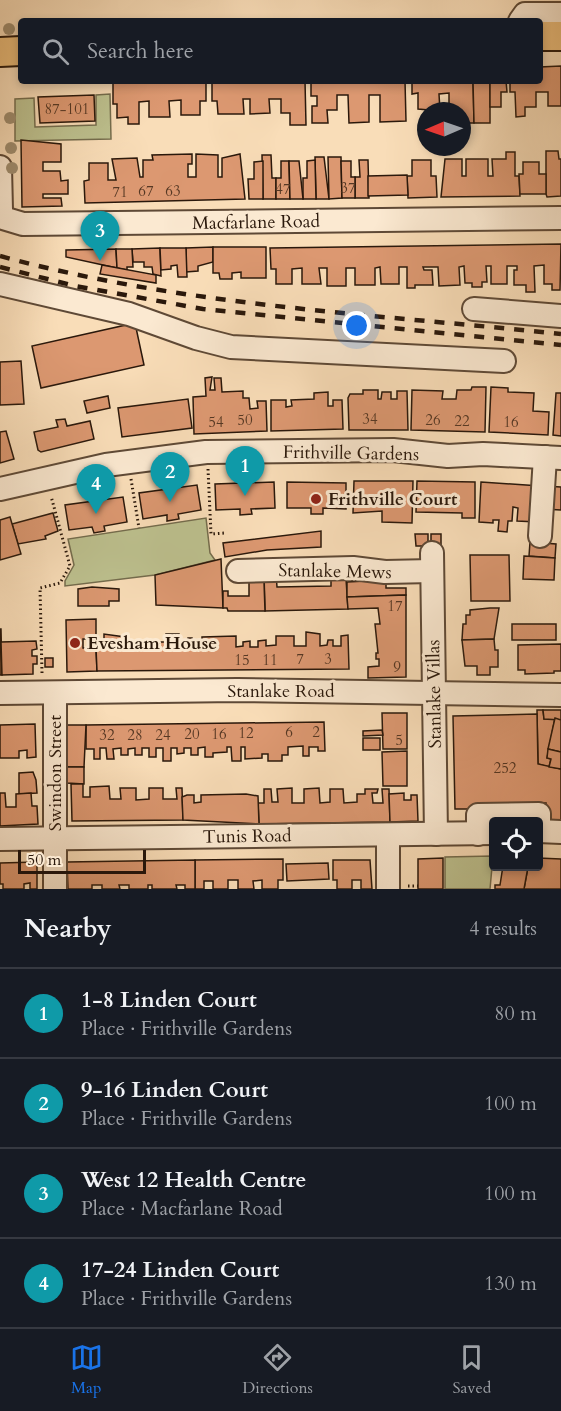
<!DOCTYPE html>
<html lang="en">
<head>
<meta charset="utf-8">
<style>
  :root { --surface:#171b24; --page:#20242c; --text:#f1f3f6; --muted:#9ea1a6; --line:#363941; --accent:#1a73e8 }
  body { margin:0; font-family:Cardo,serif; background:var(--page); color:var(--text) }
  .controls { position:absolute; right:18px; bottom:18px; display:grid; overflow:hidden; border-radius:6px; box-shadow:0 3px 9px #0003 }
  .controls button { width:54px; height:54px; display:grid; place-items:center; padding:0; border:0; border-bottom:2px solid var(--line); background:var(--surface); color:var(--text); font:30px sans-serif }
  .compass { position:absolute; left:417px; top:102px; width:54px; height:54px; border-radius:50%; background:var(--surface); box-shadow:0 3px 9px #0003; rotate:268deg }
  .scale { position:absolute; left:18px; bottom:15px; width:128px; box-sizing:border-box; padding-left:6px; border:3px solid #2a180b; border-top:0; font-size:16px; line-height:21px; white-space:nowrap; color:#2a180b; -webkit-text-stroke:4px #fbe9d1; paint-order:stroke }
  .you { position:absolute; left:357px; top:326px; width:21px; height:21px; margin:-15px; border:4px solid #fff; border-radius:50%; background:#1a73e8; box-shadow:0 0 0 9px #1a73e833 }
  .badge { display:grid; place-items:center; width:39px; height:39px; border-radius:50%; background:var(--accent); color:#fff; font-size:20px; font-weight:700 }
  .pin { position:absolute; translate:-50% -50px; filter:drop-shadow(0 2px 3px #0008) }
  .pin::after { content:''; position:absolute; top:32px; width:21px; height:18px; background:inherit; clip-path:polygon(0 0,100% 0,50% 100%) }
  .list { margin:0; padding:0; list-style:none }
  h2 { display:flex; justify-content:space-between; align-items:center; height:78px; margin:0; padding:0 24px; font-size:26px }
  h2 small { font-size:20px; font-weight:400; color:var(--muted) }
  .list li { display:grid; grid-template-columns:39px 1fr auto; gap:18px; align-items:center; box-sizing:border-box; height:90px; padding:0 24px; border-top:2px solid var(--line) }
  .list b { display:block; font-size:22px; white-space:nowrap }
  .list p { margin:0; font-size:20px; white-space:nowrap; color:var(--muted) }
  .list em { font-size:20px; font-style:normal; color:var(--muted) }
  .icon { flex:none; width:33px; height:33px; fill:none; stroke:currentColor; stroke-width:2; stroke-linecap:round; stroke-linejoin:round }
  .map { position:relative; flex:none; width:561px; height:889px; overflow:hidden }
  .search { position:absolute; background:var(--surface); box-shadow:0 3px 9px #0003; left:18px; right:18px; top:18px; height:66px; display:flex; align-items:center; gap:15px; box-sizing:border-box; padding:0 21px; border-radius:6px; color:var(--muted); font-size:22px }
  .sheet { height:438px; background:var(--surface) }
  nav { display:flex; justify-content:space-around; align-items:center; box-sizing:border-box; height:84px; border-top:2px solid var(--line); background:var(--surface); font-size:16px; color:var(--muted) }
  nav a { display:grid; justify-items:center; gap:3px }
  nav .on { color:var(--accent) }
  .map>svg:first-child { display:block }
  .green { fill:#bdc18f; stroke:#746c4d; stroke-width:1.5 }
  .building { fill:#dc9871; stroke:#2a180b; stroke-width:1.5 }
  .lines { fill:none; stroke-linecap:round; stroke-linejoin:round }
  .minor-casing { stroke:#5e4936; stroke-width:26 }
  .major-casing { stroke:#2a180b; stroke-width:32 }
  .path { stroke:#2a180b; stroke-width:3; stroke-dasharray:1.5 3; stroke-linecap:butt }
  .minor { stroke:#fbe9d1; stroke-width:22 }
  .major { stroke:#ecbe7c; stroke-width:28 }
  .rail { stroke:#2a180b; stroke-width:4.5; stroke-dasharray:10 10; stroke-linecap:butt }
  .tree { fill:#9f8d6f }
  .poi-dot { fill:#8f2418; stroke:#fbe9d1; stroke-width:2 }
  .labels { text-anchor:middle; stroke-width:6; stroke-linejoin:round; paint-order:stroke }
  .number-label { font-size:15px; fill:#563824 }
  .street-label { font-size:18px; fill:#2a180b; stroke:#fbe9d1 }
  .poi-label { font-size:18px; font-weight:bold; fill:#2a180b; stroke:#fbe9d1; text-anchor:start }
</style>
</head>
<body>
<div class="map">
<svg width="561" height="889" viewBox="0 0 561 889">
  <rect width="100%" height="100%" fill="#f9ddb8"/>
  <filter id="stains"><feTurbulence type="fractalNoise" baseFrequency=".00333" numOctaves="4"/><feColorMatrix values="0 0 0 0 .2 0 0 0 0 .09 0 0 0 0 .02 0 0 0 .5 -.17"/></filter>
  <radialGradient id="worn" r=".72"><stop offset=".6" stop-color="#630" stop-opacity="0"/><stop offset="1" stop-color="#630" stop-opacity=".3"/></radialGradient>
  <g class="green">
    <polygon points="110,94 111,139 15,141 15,99 34,98 35,127 96,125 96,95"/>
    <polygon points="206,518 210,553 215,560 155,575 65,586 65,581 74,565 68,539"/>
    <polygon points="493,856 490,889 445,889 445,857"/>
  </g>
  <g class="building">
    <polygon points="561,66 561,106 548,106 548,92 536,92 536,107 525,107 525,116 516,117 515,92 510,92 510,81 540,81 540,67"/>
    <polygon points="113,81 206,81 206,101 200,101 200,115 181,115 181,100 169,101 170,117 149,117 149,101 139,102 139,124 128,124 128,117 117,118 117,104 113,104"/>
    <polygon points="212,81 305,81 306,125 290,125 290,113 281,113 281,99 269,99 270,113 250,114 250,99 243,99 244,114 218,114 217,101 212,101"/>
    <polygon points="311,81 405,81 406,121 380,122 380,95 369,95 369,122 349,123 348,95 337,95 337,110 327,110 328,123 312,123 312,106 317,106 317,96 311,96"/>
    <polygon points="412,81 473,81 474,123 462,123 462,111 449,109 449,93 439,94 440,111 418,109 418,93 412,94"/>
    <polygon points="473,81 490,81 490,123 474,123"/>
    <polygon points="490,81 506,81 507,92 501,92 501,107 490,107"/>
    <polygon points="94,95 95,121 40,123 38,97"/>
    <polygon points="21,140 61,144 61,162 43,162 43,171 60,171 61,181 68,180 68,194 43,194 43,198 61,198 62,206 22,207"/>
    <polygon points="546,151 558,151 559,159 561,159 561,196 547,197 546,194"/>
    <polygon points="506,152 515,152 515,176 519,176 520,196 441,197 445,159 462,159 462,176 466,176 466,159 488,159 488,176 493,176 492,159 506,159"/>
    <polygon points="192,154 192,164 188,164 188,177 196,177 196,154 218,155 218,177 222,177 222,158 240,154 245,199 85,203 84,181 89,180 89,163 108,163 108,180 116,180 112,159 137,158 140,177 143,177 143,160 153,160 152,155"/>
    <polygon points="262,155 271,155 272,178 276,178 276,199 263,199"/>
    <polygon points="315,157 324,157 329,199 316,199"/>
    <polygon points="328,157 341,157 342,198 329,199"/>
    <polygon points="315,160 316,199 303,199 303,178 307,178 307,161"/>
    <polygon points="359,160 368,160 369,198 355,198 355,177 360,177"/>
    <polygon points="412,160 431,160 431,176 436,176 437,197 408,198 407,176 412,176"/>
    <polygon points="263,161 263,199 249,199 248,179 254,179 254,162"/>
    <polygon points="281,161 289,161 290,199 276,199 276,178 281,178"/>
    <polygon points="289,161 299,161 303,199 290,199"/>
    <polygon points="341,161 351,161 351,177 355,177 355,198 342,198"/>
    <polygon points="523,162 539,162 539,174 546,174 546,194 520,194 519,174 523,174"/>
    <polygon points="407,175 408,195 368,196 368,176"/>
    <polygon points="561,244 560,290 552,290 552,284 544,284 544,265 534,266 535,292 526,292 526,285 514,285 514,270 517,270 517,266 507,266 507,284 491,284 491,266 486,266 487,282 482,282 482,287 472,287 472,283 465,283 464,266 459,267 460,285 439,286 438,267 423,267 424,270 432,270 433,285 415,285 415,288 407,288 407,267 399,267 399,284 381,284 380,267 375,268 375,285 355,285 355,268 346,268 346,286 327,286 327,268 319,268 321,284 302,284 302,268 292,269 292,284 276,284 276,269 271,269 270,248"/>
    <polygon points="213,247 213,262 198,266 198,271 186,272 186,248"/>
    <polygon points="213,247 266,247 266,278 241,278 241,272 232,273 232,279 220,279 219,273 213,273"/>
    <polygon points="160,248 161,276 153,274 152,267 144,267 144,262 133,262 132,249"/>
    <polygon points="160,248 186,248 187,277 178,277 177,265 171,266 171,269 161,270"/>
    <polygon points="116,249 117,268 66,257 66,250"/>
    <polygon points="116,249 132,249 133,267 127,267 127,270 117,268"/>
    <polygon points="102,265 156,275 156,283 100,274"/>
    <polygon points="135,323 144,365 41,388 32,346"/>
    <polygon points="21,361 24,404 0,405 0,362"/>
    <polygon points="212,377 210,390 215,390 214,378 221,378 222,392 243,391 243,398 249,398 250,409 258,408 257,401 266,401 267,431 194,434 193,397 206,396 205,378"/>
    <polygon points="472,387 486,387 485,432 411,430 412,390 443,391 442,399 456,399 457,390 471,390"/>
    <polygon points="491,387 508,388 508,392 534,393 533,411 549,412 548,435 489,432"/>
    <polygon points="363,390 378,390 378,399 381,399 382,392 391,392 391,399 397,399 397,391 407,391 408,430 349,430 348,398 350,394 363,394"/>
    <polygon points="328,392 328,406 333,406 333,400 342,400 343,429 271,431 271,400 286,400 286,407 292,406 291,400 314,399 314,393"/>
    <polygon points="556,393 561,393 561,436 553,435"/>
    <polygon points="108,396 110,408 87,413 84,401"/>
    <polygon points="188,399 192,428 122,437 118,408"/>
    <polygon points="65,419 67,426 90,421 94,439 41,452 38,450 34,432 58,427 56,420"/>
    <polygon points="6,431 14,459 0,463 0,432"/>
    <polygon points="354,481 413,481 412,523 382,522 382,511 353,513"/>
    <polygon points="417,481 475,482 475,518 462,518 462,513 416,512"/>
    <polygon points="274,482 275,508 251,509 252,514 240,515 240,509 216,510 215,484"/>
    <polygon points="287,482 346,483 346,509 323,508 323,514 311,514 311,508 287,508"/>
    <polygon points="481,482 540,486 537,522 517,521 518,508 513,507 512,521 508,521 507,532 498,531 499,520 493,520 493,523 479,522"/>
    <polygon points="197,485 201,510 178,514 179,519 167,521 167,515 143,519 139,493"/>
    <polygon points="545,486 561,487 561,510 544,509"/>
    <polygon points="123,497 127,522 104,526 105,531 94,533 92,527 69,530 65,505"/>
    <polygon points="53,513 58,531 45,536 46,539 18,544 12,524"/>
    <polygon points="10,517 21,554 0,560 0,520"/>
    <polygon points="321,531 321,547 267,550 225,557 223,543"/>
    <polygon points="415,534 428,534 428,546 416,546"/>
    <rect x="431" y="534" width="10" height="12"/>
    <polygon points="530,542 556,544 555,558 529,556"/>
    <polygon points="470,555 509,555 510,601 471,601"/>
    <polygon points="524,556 555,558 554,580 523,579"/>
    <polygon points="221,559 223,608 156,605 155,575"/>
    <polygon points="264,573 276,573 277,587 331,586 331,579 346,579 348,609 265,611"/>
    <polygon points="386,580 386,588 406,588 406,595 347,597 347,582"/>
    <polygon points="249,582 264,582 265,611 228,611 227,608 223,608 223,591 228,591 228,596 249,596"/>
    <polygon points="92,587 119,589 119,601 109,601 109,606 78,606 78,589"/>
    <polygon points="406,595 406,677 368,678 368,667 379,666 379,659 376,659 376,653 378,653 375,624 380,624 378,608 348,609 347,597"/>
    <polygon points="490,608 499,608 494,639 462,640 463,624 466,624 466,615 470,615 470,610"/>
    <polygon points="96,619 96,639 83,639 83,648 96,648 97,671 67,672 66,620"/>
    <rect x="512" y="624" width="44" height="16"/>
    <polygon points="0,629 1,629 2,675 0,675"/>
    <polygon points="306,632 320,634 320,646 327,645 328,640 333,640 333,646 341,646 341,636 348,635 349,669 97,671 96,648 104,648 104,634 125,637 125,648 131,648 131,643 138,643 139,647 146,647 146,641 152,641 152,647 159,647 159,642 166,642 166,634 179,634 179,648 188,648 188,638 192,638 192,647 202,647 202,637 236,636 236,647 243,646 243,642 250,641 250,647 258,647 258,641 266,640 266,646 276,645 276,636 294,636 294,646 306,646"/>
    <polygon points="494,639 495,650 498,650 498,667 490,667 490,675 477,675 477,666 465,666 462,640"/>
    <polygon points="36,641 37,649 32,650 32,656 37,656 37,664 33,664 33,674 2,675 1,642"/>
    <polygon points="561,644 561,671 554,671 554,673 525,674 525,670 518,670 518,645"/>
    <rect x="45" y="658" width="8" height="9"/>
    <polygon points="537,710 543,710 544,719 555,718 547,758 551,759 549,767 538,764"/>
    <polygon points="543,710 561,710 561,720 544,719"/>
    <polygon points="382,713 407,713 407,749 383,749"/>
    <polygon points="537,714 538,764 561,769 561,821 545,821 546,803 476,805 476,809 455,809 453,716"/>
    <polygon points="555,718 561,720 561,752 548,749"/>
    <polygon points="324,722 325,751 318,751 318,747 309,747 309,756 303,756 303,746 288,747 288,755 282,755 282,761 268,761 268,754 262,754 262,758 245,759 245,747 241,747 241,761 232,761 231,747 227,747 227,752 213,753 213,757 205,757 205,747 198,748 198,755 191,755 191,748 184,748 184,753 177,754 177,748 171,748 171,761 163,761 163,748 156,748 156,757 149,757 149,748 142,748 142,755 135,755 135,748 128,749 128,755 121,755 121,748 113,749 114,759 107,759 106,748 100,748 100,759 94,759 94,749 86,749 86,725"/>
    <polygon points="35,724 36,757 27,758 27,750 19,751 19,758 0,758 0,725"/>
    <polygon points="66,725 86,725 84,767 67,767"/>
    <polygon points="382,730 383,735 363,736 363,731"/>
    <rect x="363" y="738" width="17" height="12"/>
    <polygon points="548,749 561,752 561,769 549,767 551,759 547,758"/>
    <polygon points="407,751 407,786 383,786 382,752"/>
    <polygon points="67,767 84,767 84,784 67,783"/>
    <polygon points="33,772 36,780 37,793 19,794 19,773"/>
    <polygon points="71,784 83,784 83,797 90,797 90,787 109,786 110,799 121,799 120,788 136,788 136,800 149,799 149,788 163,788 163,799 177,799 176,788 182,788 183,820 72,821"/>
    <polygon points="292,788 292,803 304,803 304,789 319,788 320,803 330,802 330,789 343,789 344,803 357,802 357,794 365,794 365,789 378,789 377,793 372,793 373,803 383,803 382,789 389,789 390,822 259,824 258,803 264,803 264,789 271,789 272,802 278,802 277,789"/>
    <polygon points="0,793 5,793 6,807 16,807 16,794 31,793 32,806 37,806 38,824 0,826"/>
    <polygon points="404,793 404,800 411,800 411,795 417,795 418,821 390,822 389,794"/>
    <polygon points="246,794 258,796 259,824 183,820 182,797 187,795 194,795 194,803 201,802 201,795"/>
    <polygon points="443,858 443,889 418,889 418,859"/>
    <polygon points="538,858 561,859 561,889 524,889 528,867 522,866 538,866"/>
    <polygon points="283,859 283,880 278,880 278,889 262,889 262,880 253,881 254,889 238,889 238,880 228,880 228,889 213,889 213,881 204,881 204,889 195,889 195,860"/>
    <polygon points="195,860 195,889 185,889 185,885 176,885 177,889 152,889 152,885 148,885 148,889 129,889 129,885 119,885 120,889 102,889 102,885 92,885 92,889 68,889 67,862"/>
    <polygon points="333,860 370,860 372,889 361,889 361,880 352,880 352,889 337,889 337,880 333,880"/>
    <polygon points="37,862 37,889 30,889 30,883 24,884 24,889 3,889 3,884 0,884 0,863"/>
    <polygon points="328,863 329,879 287,881 286,864"/>
    <polygon points="503,866 528,867 524,889 495,889 495,885 500,885"/>
  </g>
  <g class="lines">
    <g class="minor-casing">
      <g id="minor">
        <polyline points="520,21 525,14 561,14"/>
        <polyline points="0,167 1,210 3,218 23,224 561,218"/>
        <polyline points="0,284 129,314 196,338 231,347 504,361"/>
        <polyline points="474,309 561,316"/>
        <polyline points="0,489 106,465 206,452 393,450 448,456 483,454 561,458"/>
        <polyline points="540,536 545,457"/>
        <polyline points="432,553 436,834"/>
        <polyline points="238,571 353,568 385,572 432,571"/>
        <polyline points="0,693 237,690 561,695"/>
        <polyline points="55,693 55,889"/>
        <polyline points="538,831 561,832"/>
        <polyline points="478,834 478,815 539,814 539,831"/>
        <polyline points="0,839 494,833"/>
        <polyline points="388,889 388,835"/>
      </g>
    </g>
    <g class="major-casing">
      <g id="major">
        <polyline points="540,36 561,36"/>
        <polyline points="0,52 21,51"/>
      </g>
    </g>
    <g class="path">
      <polyline points="208,469 211,534 225,533"/>
      <polyline points="131,479 139,528"/>
      <polyline points="42,673 40,588 60,583 70,566 51,496"/>
      <polyline points="408,886 418,886"/>
    </g>
    <use href="#minor" class="minor"/>
    <use href="#major" class="major"/>
    <g class="rail">
      <path d="M0,256C183,306 373,314 561,334"/>
      <polyline points="0,267 75,286 203,309 561,345"/>
    </g>
  </g>
  <g class="tree">
    <circle cx="9" cy="29" r="6"/>
    <circle cx="10" cy="118" r="6"/>
    <circle cx="11" cy="148" r="6"/>
    <circle cx="12" cy="168" r="6"/>
  </g>
  <g class="poi-dot">
    <circle cx="316" cy="499" r="6"/>
    <circle cx="75" cy="643" r="6"/>
  </g>
  <g class="labels">
    <g class="number-label">
      <text x="67" y="114">87-101</text>
      <text x="348" y="193">37</text>
      <text x="283" y="194">47</text>
      <text x="146" y="196">67</text>
      <text x="173" y="196">63</text>
      <text x="120" y="197">71</text>
      <text x="370" y="424">34</text>
      <text x="245" y="425">50</text>
      <text x="433" y="425">26</text>
      <text x="462" y="426">22</text>
      <text x="216" y="427">54</text>
      <text x="511" y="427">16</text>
      <text x="395" y="611">17</text>
      <text x="300" y="664">7</text>
      <text x="328" y="664">3</text>
      <text x="242" y="665">15</text>
      <text x="270" y="665">11</text>
      <text x="397" y="672">9</text>
      <text x="289" y="737">6</text>
      <text x="316" y="737">2</text>
      <text x="246" y="738">12</text>
      <text x="192" y="739">20</text>
      <text x="219" y="739">16</text>
      <text x="107" y="740">32</text>
      <text x="135" y="740">28</text>
      <text x="163" y="740">24</text>
      <text x="399" y="745">5</text>
      <text x="505" y="773">252</text>
    </g>
    <g class="street-label">
      <text transform="translate(256 222) rotate(-1)" y="6">Macfarlane Road</text>
      <text transform="translate(351 453) rotate(1)" y="6">Frithville Gardens</text>
      <text transform="translate(335 571) rotate(1)" y="6">Stanlake Mews</text>
      <text x="281" y="697">Stanlake Road</text>
      <text transform="translate(434 694) rotate(-91)" y="6">Stanlake Villas</text>
      <text transform="translate(55 773) rotate(-90)" y="6">Swindon Street</text>
      <text transform="translate(247 836) rotate(-1)" y="6">Tunis Road</text>
    </g>
    <g class="poi-label">
      <text x="328" y="505">Frithville Court</text>
      <text x="87" y="649">Evesham House</text>
    </g>
  </g>
  <rect width="100%" height="100%" filter="url(#stains)"/>
  <rect width="100%" height="100%" fill="url(#worn)"/>
</svg>
<div class="controls">
<button><svg class="icon" aria-label="locate" viewBox="0 0 24 24"><circle cx="12" cy="12" r="6"/><path d="M12 2v4M12 18v4M2 12h4M18 12h4"/></svg></button>
</div>
<svg class="compass" viewBox="-18 -18 36 36"><path d="M0-13l5 13h-10z" fill="#e53935"/><path d="M0 13l5-13h-10z" fill="#9ea1a6"/></svg>
<div class="scale">50 m</div>
<div class="you"></div>
<div class="pin badge" style="left:245px;top:496px;background:#0f9aa8">1</div>
<div class="pin badge" style="left:170px;top:502px;background:#0f9aa8">2</div>
<div class="pin badge" style="left:100px;top:261px;background:#0f9aa8">3</div>
<div class="pin badge" style="left:96px;top:514px;background:#0f9aa8">4</div>
<div class="search"><svg class="icon" aria-label="search" viewBox="0 0 24 24"><circle cx="10" cy="10" r="6"/><path d="M15 15l6 6"/></svg>Search here</div>
</div>
<section class="sheet">
<h2>Nearby<small>4 results</small></h2>
<ul class="list">
<li><span class="badge" style="background:#0f9aa8">1</span><div><b>1-8 Linden Court</b><p>Place · Frithville Gardens</p></div><em>80 m</em></li>
<li><span class="badge" style="background:#0f9aa8">2</span><div><b>9-16 Linden Court</b><p>Place · Frithville Gardens</p></div><em>100 m</em></li>
<li><span class="badge" style="background:#0f9aa8">3</span><div><b>West 12 Health Centre</b><p>Place · Macfarlane Road</p></div><em>100 m</em></li>
<li><span class="badge" style="background:#0f9aa8">4</span><div><b>17-24 Linden Court</b><p>Place · Frithville Gardens</p></div><em>130 m</em></li>
</ul>
</section>
<nav>
<a class="on"><svg class="icon" aria-label="map" viewBox="0 0 24 24"><path d="M3 6l6-2 6 2 6-2v14l-6 2-6-2-6 2zM9 4v14M15 6v14"/></svg>Map</a>
<a><svg class="icon" aria-label="directions" viewBox="0 0 24 24"><path d="M12 3l9 9-9 9-9-9zM9 14v-3h6M13 9l2 2-2 2"/></svg>Directions</a>
<a><svg class="icon" aria-label="saved" viewBox="0 0 24 24"><path d="M7 4h10v16l-5-4-5 4z"/></svg>Saved</a>
</nav>
</body>
</html>
